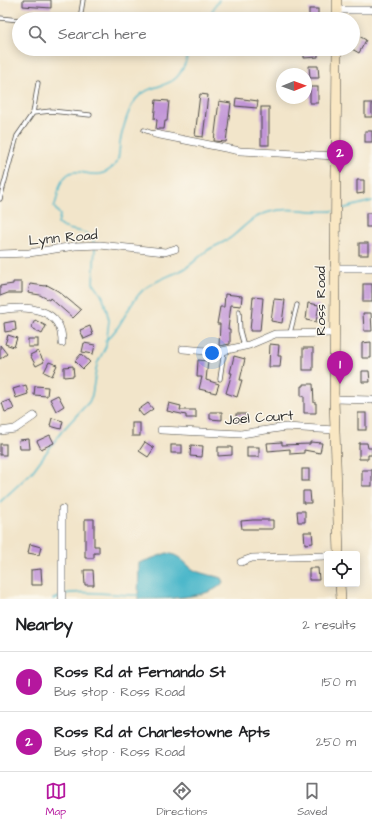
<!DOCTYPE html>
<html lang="en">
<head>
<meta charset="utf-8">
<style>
  :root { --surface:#fff; --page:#f2f2f2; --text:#202124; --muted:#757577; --line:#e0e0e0; --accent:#b5179e }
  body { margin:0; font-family:"Architects Daughter",sans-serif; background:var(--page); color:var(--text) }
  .controls { position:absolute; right:12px; bottom:12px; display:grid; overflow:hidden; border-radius:4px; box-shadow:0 2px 10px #0003 }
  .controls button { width:36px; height:36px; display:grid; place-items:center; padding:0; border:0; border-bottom:1px solid var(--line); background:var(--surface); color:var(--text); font:20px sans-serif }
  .compass { position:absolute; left:276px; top:68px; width:36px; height:36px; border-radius:50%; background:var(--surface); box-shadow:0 2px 10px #0003; rotate:89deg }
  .you { position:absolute; left:212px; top:353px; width:14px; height:14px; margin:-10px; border:3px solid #fff; border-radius:50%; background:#1a73e8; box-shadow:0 0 0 6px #1a73e833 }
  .badge { display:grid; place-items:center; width:26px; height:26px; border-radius:50%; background:var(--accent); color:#fff; font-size:13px; font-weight:700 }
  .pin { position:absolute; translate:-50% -33px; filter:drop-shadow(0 1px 2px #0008) }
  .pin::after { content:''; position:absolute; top:21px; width:14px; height:12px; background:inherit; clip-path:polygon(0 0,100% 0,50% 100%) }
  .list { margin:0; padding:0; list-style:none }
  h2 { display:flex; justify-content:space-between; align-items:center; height:52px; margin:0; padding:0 16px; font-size:17px }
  h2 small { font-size:13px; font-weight:400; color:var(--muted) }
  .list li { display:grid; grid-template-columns:26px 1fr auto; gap:12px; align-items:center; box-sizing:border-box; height:60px; padding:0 16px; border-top:1px solid var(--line) }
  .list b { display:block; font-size:15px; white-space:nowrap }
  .list p { margin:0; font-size:13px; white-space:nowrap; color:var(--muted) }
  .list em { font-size:13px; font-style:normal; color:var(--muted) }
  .icon { flex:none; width:22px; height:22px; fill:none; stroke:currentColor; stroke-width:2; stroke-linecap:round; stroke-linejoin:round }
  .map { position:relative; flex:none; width:372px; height:599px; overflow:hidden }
  .search { position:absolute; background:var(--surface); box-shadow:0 2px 10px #0003; left:12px; right:12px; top:12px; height:44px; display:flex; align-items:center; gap:10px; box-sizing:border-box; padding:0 14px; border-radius:22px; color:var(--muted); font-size:15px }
  .sheet { height:172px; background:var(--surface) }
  nav { display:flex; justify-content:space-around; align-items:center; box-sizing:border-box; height:56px; border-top:1px solid var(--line); background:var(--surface); font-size:11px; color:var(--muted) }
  nav a { display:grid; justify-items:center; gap:2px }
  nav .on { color:var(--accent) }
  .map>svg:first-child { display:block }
  .water { fill:#4eb8ca; stroke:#3c727a }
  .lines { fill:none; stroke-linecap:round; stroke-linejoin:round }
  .stream { stroke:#4eb8ca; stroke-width:1.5 }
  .building { fill:#c296d8 }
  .lane-casing { stroke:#494743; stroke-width:5 }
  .street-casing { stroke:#494743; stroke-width:8 }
  .secondary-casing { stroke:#494743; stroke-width:10 }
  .lane { stroke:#fff; stroke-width:3.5 }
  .street { stroke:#fff; stroke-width:7 }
  .secondary { stroke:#f9e7c3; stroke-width:9 }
  .labels { text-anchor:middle; stroke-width:3; stroke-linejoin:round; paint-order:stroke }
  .street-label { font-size:14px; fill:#2b2b2b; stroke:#fbf7ec }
</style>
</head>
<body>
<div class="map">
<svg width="372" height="599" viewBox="0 0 372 599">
  <rect width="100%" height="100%" fill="#fbf7ec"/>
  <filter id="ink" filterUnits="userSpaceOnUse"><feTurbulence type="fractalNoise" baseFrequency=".025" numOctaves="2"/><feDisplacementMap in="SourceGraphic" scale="8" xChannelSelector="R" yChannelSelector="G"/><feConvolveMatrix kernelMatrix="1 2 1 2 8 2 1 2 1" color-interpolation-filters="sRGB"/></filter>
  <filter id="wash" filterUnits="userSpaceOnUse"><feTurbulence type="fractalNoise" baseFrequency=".012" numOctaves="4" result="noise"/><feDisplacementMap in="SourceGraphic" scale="16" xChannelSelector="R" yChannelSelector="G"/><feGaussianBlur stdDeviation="0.9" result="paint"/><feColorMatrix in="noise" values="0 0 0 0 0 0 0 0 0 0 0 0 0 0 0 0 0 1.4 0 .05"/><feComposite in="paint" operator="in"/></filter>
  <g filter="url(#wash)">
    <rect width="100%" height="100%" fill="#f2e5ca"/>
    <path class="water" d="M167,553C179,555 183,561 191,568C198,574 213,575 221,578L223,582C213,599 160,599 138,599L139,563Z"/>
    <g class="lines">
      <g class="stream">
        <polyline points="207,19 219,0"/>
        <polyline points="338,210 372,201"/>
        <path d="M94,242C87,226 68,234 58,224L60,215L54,207C59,197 57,184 66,176C79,163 95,186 115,165C120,160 119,149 120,142C123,128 127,111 136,99C148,85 165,88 176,78C183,72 187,58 191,49"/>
        <path d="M105,341C123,327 127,305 143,290C155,280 170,276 184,269C193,264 199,256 208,250C216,245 227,242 234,235C246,225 253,216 269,212C290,206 311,213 333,211"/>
        <polyline points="0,502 32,472 62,431 89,402 92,395 97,364 106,346 109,320 103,297 93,283 95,248"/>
        <path d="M65,594C78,589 120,596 139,595"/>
        <polyline points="53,599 60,597"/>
      </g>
    </g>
    <g id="blocks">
      <g class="building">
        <polygon points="23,0 51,0 51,8 23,6"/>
        <rect x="309" y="9" width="9" height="9"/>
        <polygon points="359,36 366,40 359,53 352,49"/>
        <polygon points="318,49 318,57 304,58 304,50"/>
        <polygon points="309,66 318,66 319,78 310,78"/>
        <rect x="310" y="87" width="8" height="16"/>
        <polygon points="200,94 208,95 203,137 195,136"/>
        <polygon points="236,98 258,101 257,108 235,106"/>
        <polygon points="156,100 169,101 167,121 165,121 164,129 156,129 157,120 154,119"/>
        <polygon points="219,101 231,103 226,142 214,141"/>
        <rect x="365" y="103" width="7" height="14"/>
        <rect x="261" y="107" width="8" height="38"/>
        <rect x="365" y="131" width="7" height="11"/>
        <polygon points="357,180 364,180 364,193 357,194"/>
        <rect x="366" y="213" width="6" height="14"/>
        <rect x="359" y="243" width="9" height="12"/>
        <polygon points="13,282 22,282 22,293 8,293 0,296 0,286 13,284"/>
        <polygon points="30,284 46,286 47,285 58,291 81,310 73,318 50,298 49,300 40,295 28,293"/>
        <rect x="363" y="284" width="9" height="18"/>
        <polygon points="225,294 242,296 241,306 231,305 228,329 230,329 230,344 219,346 220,324 217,324 220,307 224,307"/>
        <polygon points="253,297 263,298 260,331 250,331"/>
        <polygon points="274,299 285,300 282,323 271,321"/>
        <polygon points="308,303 319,305 316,322 306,320"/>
        <polygon points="363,313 371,313 372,331 364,331"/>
        <polygon points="35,320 46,326 42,334 31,328"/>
        <polygon points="15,321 16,330 5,332 4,323"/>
        <polygon points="90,326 93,335 84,339 80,330"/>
        <polygon points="8,335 17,338 14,347 5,344"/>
        <rect x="28" y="339" width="10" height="8"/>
        <polygon points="371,342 371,358 362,358 362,343"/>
        <polygon points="84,343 95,345 93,354 82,352"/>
        <polygon points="270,344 279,345 278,356 281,356 280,367 269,367"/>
        <polygon points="0,345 7,354 0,359"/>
        <rect x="303" y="348" width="10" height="22"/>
        <polygon points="38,351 44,362 36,366 30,355"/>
        <polygon points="81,354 90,362 83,369 75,361"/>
        <polygon points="234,356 245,359 240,380 242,380 237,397 226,393 232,373 230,373"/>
        <polygon points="198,360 208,361 206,380 219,384 216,393 199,389 202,377 197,377"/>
        <polygon points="49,362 57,365 52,376 44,372"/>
        <polygon points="73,366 74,376 64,377 64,367"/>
        <polygon points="362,371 369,371 370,382 362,382"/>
        <polygon points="304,384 313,384 314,403 316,403 316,413 304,413 304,396 301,396 301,386 304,386"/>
        <polygon points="26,385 28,394 16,398 13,389"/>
        <polygon points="35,386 48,387 47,396 34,395"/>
        <polygon points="58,395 64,406 56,411 50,399"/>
        <polygon points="10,400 14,409 5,412 2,403"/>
        <polygon points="148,403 153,409 143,416 138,410"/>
        <polygon points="169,403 181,406 180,410 196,410 196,418 186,418 186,415 167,411"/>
        <polygon points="210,412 222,412 222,420 210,419"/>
        <rect x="358" y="413" width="8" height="17"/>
        <rect x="236" y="414" width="10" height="8"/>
        <polygon points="52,418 63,421 61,429 50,426"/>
        <rect x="132" y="423" width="8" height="13"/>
        <polygon points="50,435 54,443 41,449 37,441"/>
        <polygon points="29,439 30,449 20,449 19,440"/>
        <polygon points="145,442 154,448 148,457 139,451"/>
        <polygon points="282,442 282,445 310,444 310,442 322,443 320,453 304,450 304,453 290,454 290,449 268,451 267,443"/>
        <polygon points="359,443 367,443 368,448 372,448 372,455 368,455 368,459 359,459"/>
        <rect x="0" y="444" width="6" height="11"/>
        <rect x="171" y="445" width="11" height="8"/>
        <polygon points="191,445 203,446 202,457 190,456"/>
        <polygon points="218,447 232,447 232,455 218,456"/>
        <rect x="247" y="447" width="12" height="10"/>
        <rect x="302" y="469" width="7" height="12"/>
        <rect x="362" y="470" width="10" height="16"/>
        <polygon points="303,491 310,491 311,503 303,503"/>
        <polygon points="297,511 305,511 305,522 298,522"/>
        <polygon points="85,519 94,519 94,546 99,546 99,553 94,553 94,558 85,558"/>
        <polygon points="253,520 273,520 273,529 242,529 241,521"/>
        <polygon points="304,532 312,532 313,543 305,544"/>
        <polygon points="30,544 41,547 39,555 28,553"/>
        <polygon points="309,568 318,568 319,580 309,580"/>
        <polygon points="41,569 42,585 31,585 31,570"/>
        <polygon points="84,570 93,570 94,585 85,585"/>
      </g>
    </g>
  </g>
  <g filter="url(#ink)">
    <use href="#blocks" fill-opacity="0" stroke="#494743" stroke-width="1"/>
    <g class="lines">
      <g class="lane-casing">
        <g id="lane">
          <polyline points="0,18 19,20"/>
          <polyline points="80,19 83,0"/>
          <polyline points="33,113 38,83"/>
          <polyline points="144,130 155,134"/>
          <polyline points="0,199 17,136 33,113 51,111 90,115"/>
          <polyline points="239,311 240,331 244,346"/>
          <polyline points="290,333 297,305"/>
          <polyline points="220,379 224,351"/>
        </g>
      </g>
      <g class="street-casing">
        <g id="street">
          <polyline points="337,10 372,10"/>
          <polyline points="155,134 240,151 336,156"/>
          <polyline points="0,254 29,253 75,246 100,245 165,252 175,249"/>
          <polyline points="334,268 372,268"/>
          <path d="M0,310C26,305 63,307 62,343"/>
          <polyline points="183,349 218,352 249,345 275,334 334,333"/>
          <polyline points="334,399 372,400"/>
          <polyline points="161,430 241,434 286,427 335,430"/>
          <polyline points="0,431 15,429 34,416"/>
          <polyline points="241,562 252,558 327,556"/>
          <polyline points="62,599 62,509"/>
        </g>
      </g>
      <g class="secondary-casing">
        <g id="secondary">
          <polyline points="337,19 337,0"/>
          <polyline points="337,49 334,399 339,554"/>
          <polyline points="340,584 341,599"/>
        </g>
      </g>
      <use href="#lane" class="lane"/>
      <use href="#street" class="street"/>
      <use href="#secondary" class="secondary"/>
    </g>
  </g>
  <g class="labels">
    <g class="street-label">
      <text transform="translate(63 237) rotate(-5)" y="5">Lynn Road</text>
      <text transform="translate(320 301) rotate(-90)" y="5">Ross Road</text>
      <text transform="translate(259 417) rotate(-4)" y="5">Joel Court</text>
    </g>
  </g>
</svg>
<div class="controls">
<button><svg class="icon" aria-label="locate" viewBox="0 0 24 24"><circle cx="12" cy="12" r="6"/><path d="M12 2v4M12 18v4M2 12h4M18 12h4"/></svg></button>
</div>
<svg class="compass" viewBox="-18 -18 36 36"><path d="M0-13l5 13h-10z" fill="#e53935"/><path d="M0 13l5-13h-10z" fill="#757577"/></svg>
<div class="you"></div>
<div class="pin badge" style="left:340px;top:384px">1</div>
<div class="pin badge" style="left:340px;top:173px">2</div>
<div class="search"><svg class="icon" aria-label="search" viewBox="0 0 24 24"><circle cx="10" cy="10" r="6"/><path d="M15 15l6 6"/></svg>Search here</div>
</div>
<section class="sheet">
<h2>Nearby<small>2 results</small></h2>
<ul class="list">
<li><span class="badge">1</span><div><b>Ross Rd at Fernando St</b><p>Bus stop · Ross Road</p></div><em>150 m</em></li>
<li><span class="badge">2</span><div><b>Ross Rd at Charlestowne Apts</b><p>Bus stop · Ross Road</p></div><em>250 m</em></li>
</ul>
</section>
<nav>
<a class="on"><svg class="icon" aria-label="map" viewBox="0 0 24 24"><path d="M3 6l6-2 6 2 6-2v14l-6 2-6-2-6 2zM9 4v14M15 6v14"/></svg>Map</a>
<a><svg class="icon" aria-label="directions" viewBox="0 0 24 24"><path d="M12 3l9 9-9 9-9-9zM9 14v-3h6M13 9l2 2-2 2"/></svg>Directions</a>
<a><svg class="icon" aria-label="saved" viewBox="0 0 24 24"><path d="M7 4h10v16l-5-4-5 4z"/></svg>Saved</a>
</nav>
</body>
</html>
